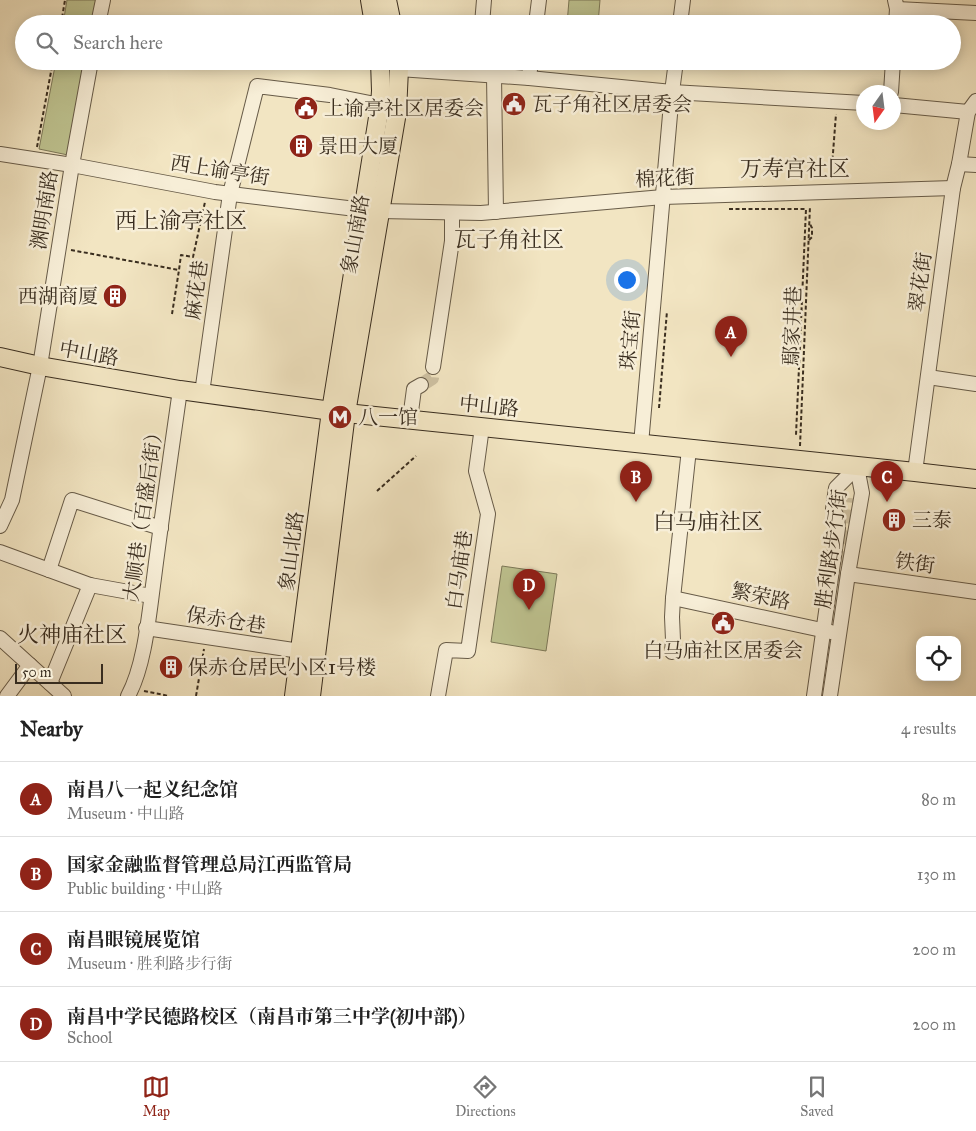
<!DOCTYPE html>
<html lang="en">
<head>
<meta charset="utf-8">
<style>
  :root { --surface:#fff; --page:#f2f2f2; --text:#222; --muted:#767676; --line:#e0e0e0; --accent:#8f2418 }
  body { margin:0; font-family:"IM FELL Great Primer","Noto Serif SC",serif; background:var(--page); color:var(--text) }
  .controls { position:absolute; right:15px; bottom:15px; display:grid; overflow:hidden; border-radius:10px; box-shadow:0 2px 12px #0003 }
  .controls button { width:45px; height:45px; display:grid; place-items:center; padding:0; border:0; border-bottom:1px solid var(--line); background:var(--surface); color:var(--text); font:25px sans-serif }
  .compass { position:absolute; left:856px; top:85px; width:45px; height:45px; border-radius:50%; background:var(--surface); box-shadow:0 2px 12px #0003; rotate:194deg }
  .scale { position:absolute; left:15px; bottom:12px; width:88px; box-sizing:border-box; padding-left:5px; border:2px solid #392d1f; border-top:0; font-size:14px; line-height:18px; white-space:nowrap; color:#392d1f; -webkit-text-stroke:4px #f7eed7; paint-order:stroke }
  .you { position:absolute; left:626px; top:279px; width:18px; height:18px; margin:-12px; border:4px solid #fff; border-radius:50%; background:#1a73e8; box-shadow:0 0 0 8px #1a73e833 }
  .badge { display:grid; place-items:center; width:32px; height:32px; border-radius:50%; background:var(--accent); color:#fff; font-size:16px; font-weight:700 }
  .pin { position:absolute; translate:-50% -41px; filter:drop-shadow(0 1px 2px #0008) }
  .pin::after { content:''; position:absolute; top:26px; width:18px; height:15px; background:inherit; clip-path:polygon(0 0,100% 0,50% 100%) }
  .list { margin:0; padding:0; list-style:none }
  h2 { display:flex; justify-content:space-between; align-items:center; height:65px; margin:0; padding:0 20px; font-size:21px }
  h2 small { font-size:16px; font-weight:400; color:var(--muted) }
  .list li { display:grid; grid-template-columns:32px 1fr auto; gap:15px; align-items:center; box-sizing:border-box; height:75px; padding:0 20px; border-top:1px solid var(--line) }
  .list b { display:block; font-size:19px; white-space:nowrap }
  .list p { margin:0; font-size:16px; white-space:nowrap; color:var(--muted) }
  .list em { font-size:16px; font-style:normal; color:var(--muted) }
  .icon { flex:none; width:28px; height:28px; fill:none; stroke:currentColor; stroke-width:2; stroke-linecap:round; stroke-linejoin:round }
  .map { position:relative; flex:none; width:976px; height:696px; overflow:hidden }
  .search { position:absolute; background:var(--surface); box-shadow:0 2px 12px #0003; left:15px; right:15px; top:15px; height:55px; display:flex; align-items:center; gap:12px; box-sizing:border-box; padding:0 18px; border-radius:28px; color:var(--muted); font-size:19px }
  .sheet { height:365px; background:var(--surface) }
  nav { display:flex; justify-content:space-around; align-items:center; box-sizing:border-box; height:70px; border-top:1px solid var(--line); background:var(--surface); font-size:14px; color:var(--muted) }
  nav a { display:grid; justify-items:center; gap:2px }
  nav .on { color:var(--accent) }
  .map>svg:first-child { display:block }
  .green { fill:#bec390; stroke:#7c7858 }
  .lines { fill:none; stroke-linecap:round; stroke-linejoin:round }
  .minor-tunnel { stroke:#cdc0a1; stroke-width:14; stroke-dasharray:14 7; stroke-linecap:butt }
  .minor-casing { stroke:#675b48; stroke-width:16 }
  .major-casing { stroke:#392d1f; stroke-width:20 }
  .path { stroke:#392d1f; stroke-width:2; stroke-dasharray:4 2.5; stroke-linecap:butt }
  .minor { stroke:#f7eed7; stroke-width:14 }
  .major { stroke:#f2e5c2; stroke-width:18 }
  .labels { text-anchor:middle; stroke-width:5; stroke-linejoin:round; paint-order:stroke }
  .poi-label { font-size:20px; fill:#392d1f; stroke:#f7eed7; text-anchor:start }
  .street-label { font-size:20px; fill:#392d1f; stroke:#f7eed7 }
  .quarter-label { font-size:22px; fill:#392d1f; stroke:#f7eed7 }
</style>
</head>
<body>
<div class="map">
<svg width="976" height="696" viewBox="0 0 976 696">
  <rect width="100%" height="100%" fill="#f2e5c2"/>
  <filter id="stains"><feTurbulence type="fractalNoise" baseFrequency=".004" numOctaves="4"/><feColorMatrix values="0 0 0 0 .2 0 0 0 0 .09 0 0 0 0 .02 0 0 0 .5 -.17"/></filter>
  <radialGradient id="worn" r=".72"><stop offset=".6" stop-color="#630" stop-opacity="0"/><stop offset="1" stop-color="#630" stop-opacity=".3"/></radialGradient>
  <g class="green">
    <polygon points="67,0 98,0 93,24 63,24"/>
    <polygon points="569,0 600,0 598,24 567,24"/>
    <polygon points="56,61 86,61 68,155 39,149"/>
    <polygon points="502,566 557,574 546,651 491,642"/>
  </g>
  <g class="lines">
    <g class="minor-tunnel">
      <polyline points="421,385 432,378 433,367"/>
      <polyline points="840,586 850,498"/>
    </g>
    <g class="minor-casing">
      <g id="minor">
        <polyline points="895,0 897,9 896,24"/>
        <polyline points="897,9 976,13"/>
        <polyline points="98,24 103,0"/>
        <polyline points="482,24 484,0"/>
        <polyline points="536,24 539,0"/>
        <polyline points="680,24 683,0"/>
        <polyline points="399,69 529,78 672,92 864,103"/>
        <polyline points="494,76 496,212"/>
        <polyline points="529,78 531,61"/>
        <polyline points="891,92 893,61"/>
        <polyline points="894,105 968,112"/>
        <polyline points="0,154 72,165 215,192 364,210"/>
        <polyline points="959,164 976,165"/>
        <polyline points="380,211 481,213 663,197 953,188"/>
        <polyline points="433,367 452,241 452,213"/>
        <polyline points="928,377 976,384"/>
        <polyline points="202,393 230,194 257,86 330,95 380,105"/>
        <polyline points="410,419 414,389 421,385"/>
        <polyline points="641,444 672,92 676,61"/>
        <polyline points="915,472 953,188 959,164 968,112 976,101"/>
        <polyline points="0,526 12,500 40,366 72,165 91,61"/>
        <polyline points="0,552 90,585 151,596"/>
        <polyline points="49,570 72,500 161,528"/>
        <polyline points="848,574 976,592"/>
        <polyline points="673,598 831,632"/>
        <polyline points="146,628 300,651"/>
        <polyline points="0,638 64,696"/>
        <polyline points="672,652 673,640 672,617 673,598 689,449"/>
        <polyline points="50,683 90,585"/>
        <polyline points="7,696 30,665"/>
        <path d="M128,696C145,665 149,614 154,578C162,515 171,453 180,390"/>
        <polyline points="438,696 446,650 468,651 488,514 476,471 482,427"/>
        <polyline points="814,696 838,528 837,517 833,509 836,488 857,467"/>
        <polyline points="830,696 848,574 862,493 857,467"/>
      </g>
    </g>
    <g class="major-casing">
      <g id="major">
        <polyline points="370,0 374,24"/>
        <polyline points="387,0 392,24"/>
        <polyline points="0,357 40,366 180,390 346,413 915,472 976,479"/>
        <polyline points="294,696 331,411 380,105 381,91 380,61"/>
        <polyline points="311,696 346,413 397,112 399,69 398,61"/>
      </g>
    </g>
    <g class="path">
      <polyline points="61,24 65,0"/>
      <polyline points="37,147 53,61"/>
      <polyline points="831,179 836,114"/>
      <polyline points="729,209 806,209 796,435"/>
      <polyline points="809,240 812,237 812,228 810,224"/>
      <polyline points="71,250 179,270 181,255 193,257 205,202"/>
      <polyline points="172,314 179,270"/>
      <polyline points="659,408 667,311"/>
      <polyline points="800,446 810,206"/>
      <polyline points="377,491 416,456"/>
      <polyline points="144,691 169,696"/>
      <polyline points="196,696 204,649"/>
    </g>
    <use href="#minor" class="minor"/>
    <use href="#major" class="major"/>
  </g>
  <defs>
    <g id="civic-disc" transform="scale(1.25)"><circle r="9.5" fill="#8f2418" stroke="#f7eed7"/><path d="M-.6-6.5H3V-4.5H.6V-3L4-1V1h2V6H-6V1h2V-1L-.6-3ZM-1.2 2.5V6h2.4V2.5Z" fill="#fff"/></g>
    <g id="building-disc" transform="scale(1.25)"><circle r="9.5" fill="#8f2418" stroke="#f7eed7"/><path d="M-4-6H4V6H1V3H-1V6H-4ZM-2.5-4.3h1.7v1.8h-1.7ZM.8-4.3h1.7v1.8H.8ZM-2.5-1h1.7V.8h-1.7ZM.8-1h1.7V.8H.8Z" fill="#fff"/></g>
    <g id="metro-disc" transform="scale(1.25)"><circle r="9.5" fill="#8f2418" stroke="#f7eed7"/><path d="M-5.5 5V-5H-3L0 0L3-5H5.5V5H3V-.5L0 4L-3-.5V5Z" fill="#fff"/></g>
  </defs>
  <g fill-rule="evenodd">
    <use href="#civic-disc" x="514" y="104"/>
    <use href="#civic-disc" x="306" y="108"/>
    <use href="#building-disc" x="301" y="146"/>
    <use href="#building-disc" x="115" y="296"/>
    <use href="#metro-disc" x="340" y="417"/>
    <use href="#building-disc" x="894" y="520"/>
    <use href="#civic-disc" x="723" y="623"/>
    <use href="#building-disc" x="171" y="667"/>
  </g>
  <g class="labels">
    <g class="poi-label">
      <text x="532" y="111">瓦子角社区居委会</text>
      <text x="324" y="115">上谕亭社区居委会</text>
      <text x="318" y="153">景田大厦</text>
      <text x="98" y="303" text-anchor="end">西湖商厦</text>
      <text x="358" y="424">八一馆</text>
      <text x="912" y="527">三泰</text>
      <text x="723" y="657" text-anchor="middle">白马庙社区居委会</text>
      <text x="188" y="674">保赤仓居民小区1号楼</text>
    </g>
    <g class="street-label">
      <text transform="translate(220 170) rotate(9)" y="7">西上谕亭街</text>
      <text transform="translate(665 178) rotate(-3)" y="7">棉花街</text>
      <text transform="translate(44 210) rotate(-81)" y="7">渊明南路</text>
      <text transform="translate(355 234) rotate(-80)" y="7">象山南路</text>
      <text transform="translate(920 282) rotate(-82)" y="7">翠花街</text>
      <text transform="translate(196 290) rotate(-82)" y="7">麻花巷</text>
      <text transform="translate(792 326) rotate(-88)" y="7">鄢家井巷</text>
      <text transform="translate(630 340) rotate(-85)" y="7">珠宝街</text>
      <text transform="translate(89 353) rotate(10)" y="7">中山路</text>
      <text transform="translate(489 406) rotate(6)" y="7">中山路</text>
      <text transform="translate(143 512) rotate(-82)" y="7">大顺巷（百盛后街）</text>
      <text transform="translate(831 549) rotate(-82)" y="7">胜利路步行街</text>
      <text transform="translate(291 551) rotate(-83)" y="7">象山北路</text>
      <text transform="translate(915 563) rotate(8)" y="7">铁街</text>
      <text transform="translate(459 570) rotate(-82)" y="7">白马庙巷</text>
      <text transform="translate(761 596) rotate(12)" y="7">繁荣路</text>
      <text transform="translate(226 620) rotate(9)" y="7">保赤仓巷</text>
    </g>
    <g class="quarter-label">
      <text x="795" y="176">万寿宫社区</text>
      <text x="181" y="228">西上渝亭社区</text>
      <text x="509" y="247">瓦子角社区</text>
      <text x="708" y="529">白马庙社区</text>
      <text x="72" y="642">火神庙社区</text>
    </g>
  </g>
  <rect width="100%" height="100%" filter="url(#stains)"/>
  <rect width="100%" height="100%" fill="url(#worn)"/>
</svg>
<div class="controls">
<button><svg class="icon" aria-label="locate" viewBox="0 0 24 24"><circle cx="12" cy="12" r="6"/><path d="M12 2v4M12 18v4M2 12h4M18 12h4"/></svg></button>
</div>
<svg class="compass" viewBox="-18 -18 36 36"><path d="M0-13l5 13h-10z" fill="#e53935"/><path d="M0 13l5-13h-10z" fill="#767676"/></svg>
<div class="scale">50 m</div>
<div class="you"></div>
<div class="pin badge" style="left:731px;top:357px">A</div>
<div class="pin badge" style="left:636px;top:502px">B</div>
<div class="pin badge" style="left:887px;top:502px">C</div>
<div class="pin badge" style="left:529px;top:610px">D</div>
<div class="search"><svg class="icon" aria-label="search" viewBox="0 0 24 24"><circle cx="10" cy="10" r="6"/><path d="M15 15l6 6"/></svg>Search here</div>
</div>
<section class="sheet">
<h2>Nearby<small>4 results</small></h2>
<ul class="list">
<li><span class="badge">A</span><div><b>南昌八一起义纪念馆</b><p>Museum · 中山路</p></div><em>80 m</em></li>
<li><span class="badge">B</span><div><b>国家金融监督管理总局江西监管局</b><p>Public building · 中山路</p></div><em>130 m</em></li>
<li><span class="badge">C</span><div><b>南昌眼镜展览馆</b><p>Museum · 胜利路步行街</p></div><em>200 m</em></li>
<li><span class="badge">D</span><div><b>南昌中学民德路校区（南昌市第三中学(初中部)）</b><p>School</p></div><em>200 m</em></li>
</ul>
</section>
<nav>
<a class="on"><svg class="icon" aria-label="map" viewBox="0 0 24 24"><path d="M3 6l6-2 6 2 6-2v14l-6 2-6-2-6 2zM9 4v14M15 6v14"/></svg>Map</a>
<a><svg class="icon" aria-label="directions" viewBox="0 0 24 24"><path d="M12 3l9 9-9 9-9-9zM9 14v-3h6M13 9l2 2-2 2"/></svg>Directions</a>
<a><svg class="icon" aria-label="saved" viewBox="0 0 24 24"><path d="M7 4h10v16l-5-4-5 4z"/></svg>Saved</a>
</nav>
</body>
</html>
